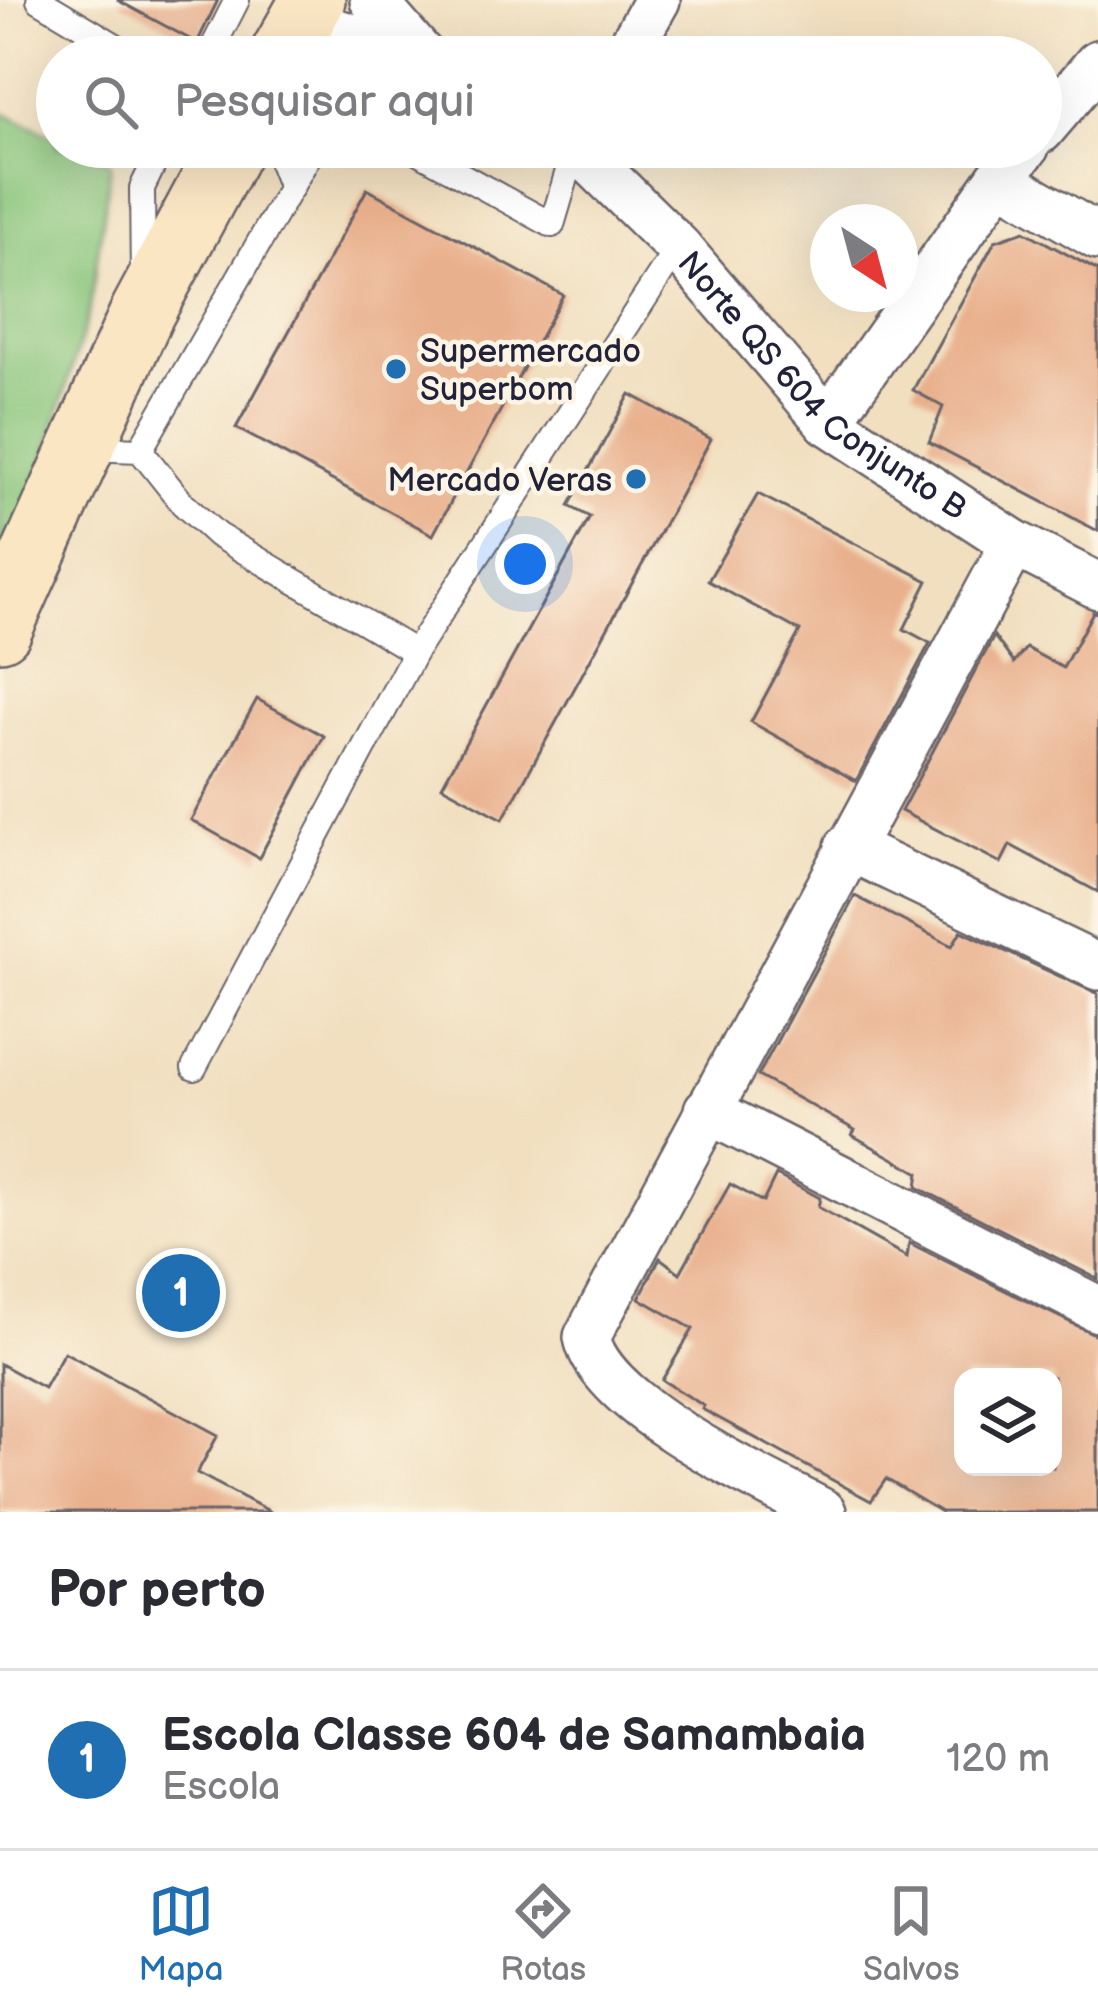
<!DOCTYPE html>
<html lang="pt">
<head>
<meta charset="utf-8">
<style>
  :root { --surface:#fff; --page:#f2f2f3; --text:#2b2b33; --muted:#7c7c81; --line:#e1e1e2; --accent:#1f6fb2 }
  body { margin:0; font-family:"Balsamiq Sans",sans-serif; background:var(--page); color:var(--text) }
  .controls { position:absolute; right:36px; bottom:36px; display:grid; overflow:hidden; border-radius:24px; box-shadow:0 12px 48px #0002 }
  .controls button { width:108px; height:108px; display:grid; place-items:center; padding:0; border:0; border-bottom:3px solid var(--line); background:var(--surface); color:var(--text); font:60px sans-serif }
  .compass { position:absolute; left:810px; top:204px; width:108px; height:108px; border-radius:50%; background:var(--surface); box-shadow:0 12px 48px #0002; rotate:144deg }
  .you { position:absolute; left:525px; top:564px; width:42px; height:42px; margin:-30px; border:9px solid #fff; border-radius:50%; background:#1a73e8; box-shadow:0 0 0 18px #1a73e833 }
  .badge { display:grid; place-items:center; width:78px; height:78px; border-radius:50%; background:var(--accent); color:#fff; font-size:39px; font-weight:700 }
  .pin { position:absolute; translate:-50% -50%; border:6px solid #fff; box-shadow:0 3px 12px #0006 }
  .list { margin:0; padding:0; list-style:none }
  h2 { display:flex; justify-content:space-between; align-items:center; height:156px; margin:0; padding:0 48px; font-size:51px }
  h2 small { font-size:39px; font-weight:400; color:var(--muted) }
  .list li { display:grid; grid-template-columns:78px 1fr auto; gap:36px; align-items:center; box-sizing:border-box; height:180px; padding:0 48px; border-top:3px solid var(--line) }
  .list b { display:block; font-size:45px; white-space:nowrap }
  .list p { margin:0; font-size:39px; white-space:nowrap; color:var(--muted) }
  .list em { font-size:39px; font-style:normal; color:var(--muted) }
  .icon { flex:none; width:66px; height:66px; fill:none; stroke:currentColor; stroke-width:2; stroke-linecap:round; stroke-linejoin:round }
  .map { position:relative; flex:none; width:1098px; height:1512px; overflow:hidden }
  .search { position:absolute; background:var(--surface); box-shadow:0 12px 48px #0002; left:36px; right:36px; top:36px; height:132px; display:flex; align-items:center; gap:30px; box-sizing:border-box; padding:0 42px; border-radius:66px; color:var(--muted); font-size:45px }
  .sheet { height:336px; background:var(--surface) }
  nav { display:flex; justify-content:space-around; align-items:center; box-sizing:border-box; height:168px; border-top:3px solid var(--line); background:var(--surface); font-size:33px; color:var(--muted) }
  nav a { display:grid; justify-items:center; gap:6px }
  nav .on { color:var(--accent) }
  .map>svg:first-child { display:block }
  .green { fill:#87c47a; stroke:#54735a; stroke-width:3 }
  .building { fill:#e9b08d; fill-rule:evenodd }
  .lines { fill:none; stroke-linecap:round; stroke-linejoin:round }
  .service-casing { stroke:#6a6469; stroke-width:28 }
  .minor-casing { stroke:#6a6469; stroke-width:50 }
  .secondary-casing { stroke:#6a6469; stroke-width:68 }
  .service { stroke:#fff; stroke-width:24 }
  .minor { stroke:#fff; stroke-width:45 }
  .secondary { stroke:#fbe6c4; stroke-width:63 }
  .poi-dot { fill:#1f6fb2; stroke:#fcf5e5; stroke-width:4.5 }
  .labels { text-anchor:middle; stroke-width:9; stroke-linejoin:round; paint-order:stroke }
  .poi-label { font-size:33px; fill:#22223b; stroke:#fcf5e5; text-anchor:start }
  .street-label { font-size:33px; fill:#22223b; stroke:#fcf5e5 }
</style>
</head>
<body>
<div class="map">
<svg width="1098" height="1512" viewBox="0 0 1098 1512">
  <rect width="100%" height="100%" fill="#fcf5e5"/>
  <filter id="ink" filterUnits="userSpaceOnUse"><feTurbulence type="fractalNoise" baseFrequency=".00833" numOctaves="2"/><feDisplacementMap in="SourceGraphic" scale="24" xChannelSelector="R" yChannelSelector="G"/><feConvolveMatrix kernelMatrix="1 2 1 2 8 2 1 2 1" color-interpolation-filters="sRGB"/></filter>
  <filter id="wash" filterUnits="userSpaceOnUse"><feTurbulence type="fractalNoise" baseFrequency=".004" numOctaves="4" result="noise"/><feDisplacementMap in="SourceGraphic" scale="48" xChannelSelector="R" yChannelSelector="G"/><feGaussianBlur stdDeviation="2.7" result="paint"/><feColorMatrix in="noise" values="0 0 0 0 0 0 0 0 0 0 0 0 0 0 0 0 0 1.4 0 .05"/><feComposite in="paint" operator="in"/></filter>
  <g filter="url(#wash)">
    <rect width="100%" height="100%" fill="#f1dfbf"/>
    <polygon class="green" points="0,111 57,138 57,147 76,147 111,163 90,308 47,451 0,578"/>
    <g id="blocks">
      <g class="building">
        <polygon points="117,0 218,0 197,43"/>
        <polygon points="367,189 563,295 433,535 236,428"/>
        <polygon points="1024,231 1098,271 1098,531 929,442 943,407 913,390 995,241"/>
        <polygon points="630,394 711,439 503,819 442,786 590,517 569,506"/>
        <polygon points="758,494 928,581 904,629 930,643 856,781 751,722 800,631 708,581"/>
        <polygon points="1093,612 1098,613 1098,892 1010,845 1001,863 901,811 994,636 1014,663 1026,648 1063,668"/>
        <polygon points="257,699 324,736 259,858 191,820"/>
        <polygon points="855,896 952,946 961,931 1098,994 1098,1279 917,1187 919,1173 852,1135 855,1130 758,1076"/>
        <path d="M776,1175L820,1198L818,1207L907,1257L909,1243L1098,1336V1512H941L886,1479L871,1501L702,1409L704,1406L662,1380L693,1329L639,1298L660,1258L680,1273L730,1184L763,1202ZM963,1377H1053V1467H963Z"/>
        <polygon points="64,1352 218,1435 197,1473 271,1512 0,1512 0,1364 44,1388"/>
      </g>
    </g>
  </g>
  <g filter="url(#ink)">
    <use href="#blocks" fill-opacity="0" stroke="#6a6469" stroke-width="3"/>
    <g class="lines">
      <g class="service-casing">
        <g id="service">
          <polyline points="39,0 134,57"/>
          <polyline points="208,57 237,0"/>
          <polyline points="275,147 291,188"/>
          <polyline points="410,147 552,225 575,147"/>
          <polyline points="143,279 142,188 162,147"/>
          <polyline points="86,448 140,450 183,504 217,535 415,652"/>
          <polyline points="140,450 314,147"/>
          <polyline points="194,1068 415,652 678,247"/>
        </g>
      </g>
      <g class="minor-casing">
        <g id="minor">
          <polyline points="373,0 423,57"/>
          <polyline points="302,21 417,57"/>
          <polyline points="625,57 657,0"/>
          <polyline points="1041,130 1098,63"/>
          <path id="s1" d="M576,147L678,247L828,422L1014,543L1098,586"/>
          <polyline points="999,179 1098,237"/>
          <polyline points="828,422 999,179 1026,147"/>
          <polyline points="848,847 1098,967"/>
          <polyline points="707,1110 1098,1309"/>
          <path d="M823,1512C763,1480 600,1406 587,1337L1014,543"/>
        </g>
      </g>
      <g class="secondary-casing">
        <g id="secondary">
          <polyline points="281,57 313,0"/>
          <polyline points="0,629 143,311 231,147"/>
        </g>
      </g>
      <use href="#service" class="service"/>
      <use href="#minor" class="minor"/>
      <use href="#secondary" class="secondary"/>
    </g>
  </g>
  <g class="poi-dot">
    <circle cx="396" cy="369" r="12"/>
    <circle cx="636" cy="479" r="12"/>
  </g>
  <g class="labels">
    <g class="poi-label">
      <text x="420" y="362">Supermercado<tspan x="420" dy="38">Superbom</tspan></text>
      <text x="612" y="491" text-anchor="end">Mercado Veras</text>
    </g>
    <g class="street-label">
      <text dy="12" stroke="none"><textPath href="#s1" startOffset="345">Norte QS 604 Conjunto B</textPath></text>
    </g>
  </g>
</svg>
<div class="controls">
<button><svg class="icon" aria-label="layers" viewBox="0 0 24 24"><path d="M12 4l9 5-9 5-9-5zM3 14l9 5 9-5"/></svg></button>
</div>
<svg class="compass" viewBox="-18 -18 36 36"><path d="M0-13l5 13h-10z" fill="#e53935"/><path d="M0 13l5-13h-10z" fill="#7c7c81"/></svg>
<div class="you"></div>
<div class="pin badge" style="left:181px;top:1293px">1</div>
<div class="search"><svg class="icon" aria-label="search" viewBox="0 0 24 24"><circle cx="10" cy="10" r="6"/><path d="M15 15l6 6"/></svg>Pesquisar aqui</div>
</div>
<section class="sheet">
<h2>Por perto<small></small></h2>
<ul class="list">
<li><span class="badge">1</span><div><b>Escola Classe 604 de Samambaia</b><p>Escola</p></div><em>120 m</em></li>
</ul>
</section>
<nav>
<a class="on"><svg class="icon" aria-label="map" viewBox="0 0 24 24"><path d="M3 6l6-2 6 2 6-2v14l-6 2-6-2-6 2zM9 4v14M15 6v14"/></svg>Mapa</a>
<a><svg class="icon" aria-label="directions" viewBox="0 0 24 24"><path d="M12 3l9 9-9 9-9-9zM9 14v-3h6M13 9l2 2-2 2"/></svg>Rotas</a>
<a><svg class="icon" aria-label="saved" viewBox="0 0 24 24"><path d="M7 4h10v16l-5-4-5 4z"/></svg>Salvos</a>
</nav>
</body>
</html>
